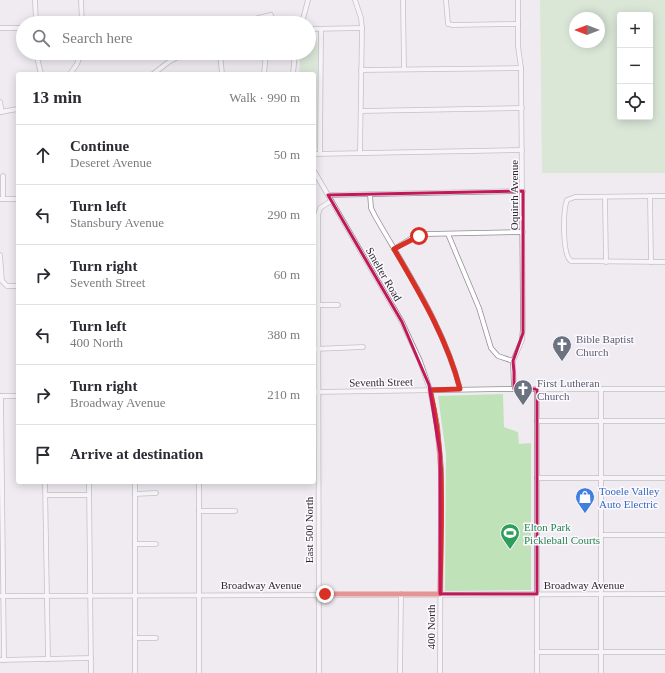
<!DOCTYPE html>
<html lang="en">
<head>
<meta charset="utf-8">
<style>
  :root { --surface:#fff; --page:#f7f7f7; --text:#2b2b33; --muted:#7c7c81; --line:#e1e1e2 }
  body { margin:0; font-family:Georgia,serif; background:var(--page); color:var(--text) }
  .controls { position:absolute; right:12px; top:12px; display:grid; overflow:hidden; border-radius:4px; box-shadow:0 2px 10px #0003 }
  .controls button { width:36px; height:36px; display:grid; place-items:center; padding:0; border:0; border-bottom:1px solid var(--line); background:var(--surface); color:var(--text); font:20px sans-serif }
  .compass { position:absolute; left:569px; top:12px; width:36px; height:36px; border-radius:50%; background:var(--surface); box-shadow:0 2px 10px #0003; rotate:270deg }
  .stop { position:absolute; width:12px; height:12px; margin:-9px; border:3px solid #d93025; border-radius:50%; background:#fff }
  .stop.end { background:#d93025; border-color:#fff; box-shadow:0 1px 4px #0008 }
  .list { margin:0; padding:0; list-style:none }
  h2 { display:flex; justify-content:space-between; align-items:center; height:52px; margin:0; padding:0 16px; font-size:17px }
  h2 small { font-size:13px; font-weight:400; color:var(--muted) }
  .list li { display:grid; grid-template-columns:26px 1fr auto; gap:12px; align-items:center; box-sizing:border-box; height:60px; padding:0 16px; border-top:1px solid var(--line) }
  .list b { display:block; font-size:15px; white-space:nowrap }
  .list p { margin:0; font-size:13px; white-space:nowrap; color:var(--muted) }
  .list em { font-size:13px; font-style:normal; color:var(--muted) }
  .icon { flex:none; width:22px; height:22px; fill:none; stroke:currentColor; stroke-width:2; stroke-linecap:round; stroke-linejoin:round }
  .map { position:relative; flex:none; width:665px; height:673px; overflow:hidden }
  .search { position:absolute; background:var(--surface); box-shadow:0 2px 10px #0003; left:16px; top:16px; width:300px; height:44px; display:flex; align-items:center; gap:10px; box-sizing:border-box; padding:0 14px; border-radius:22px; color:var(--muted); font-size:15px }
  .panel { position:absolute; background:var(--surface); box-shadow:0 2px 10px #0003; left:16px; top:72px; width:300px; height:412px; border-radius:4px }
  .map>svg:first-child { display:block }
  .green { fill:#c0e2b8; fill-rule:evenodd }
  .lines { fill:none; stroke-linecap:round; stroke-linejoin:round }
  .minor-casing { stroke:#918d93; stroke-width:5.5 }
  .minor { stroke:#fff; stroke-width:4 }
  .route { stroke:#d93025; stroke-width:5 }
  .marked { fill:none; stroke:#c2185b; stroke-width:3; stroke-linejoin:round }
  .labels { text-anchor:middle; stroke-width:3; stroke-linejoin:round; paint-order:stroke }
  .street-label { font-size:11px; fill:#2d2b2e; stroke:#fcf8ff }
  .worship-label { font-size:11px; fill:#5b616d; stroke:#fcf8ff; text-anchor:start }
  .shop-label { font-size:11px; fill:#366cbe; stroke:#fcf8ff; text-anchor:start }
  .leisure-label { font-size:11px; fill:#27864d; stroke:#fcf8ff; text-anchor:start }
</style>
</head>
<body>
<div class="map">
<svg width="665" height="673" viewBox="0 0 665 673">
  <rect width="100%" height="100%" fill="#efebf1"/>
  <g class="green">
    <path d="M540,0H665V173H542ZM620,15H650V117H620ZM575,18H599V42H575Z"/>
    <polygon points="309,33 316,35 318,50 317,141 317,147 314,150 314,74 299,74 301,53 309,53"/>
    <polygon points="503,394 504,427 518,432 519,444 531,443 531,590 445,591 446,454 438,396"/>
  </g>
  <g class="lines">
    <g class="minor-casing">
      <g id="minor">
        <polyline points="35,0 36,23"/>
        <polyline points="81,0 82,23"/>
        <polyline points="355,0 361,18 362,28 360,153"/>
        <polyline points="403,0 404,69"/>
        <polyline points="446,0 448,24 453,25 518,24"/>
        <polyline points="248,23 258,18 271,15"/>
        <polyline points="302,23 308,0"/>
        <polyline points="0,28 23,28"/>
        <polyline points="309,29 362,28"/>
        <polyline points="36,53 41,74"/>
        <polyline points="220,53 222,74"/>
        <polyline points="361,70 521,68"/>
        <polyline points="70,74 77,64 81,53"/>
        <polyline points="153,74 170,61 186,53"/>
        <polyline points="264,74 266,53"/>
        <polyline points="293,74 295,53"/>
        <polyline points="0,102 2,112"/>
        <polyline points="361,111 522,108"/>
        <polyline points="0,112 18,109"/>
        <polyline points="320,153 321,29"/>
        <polyline points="314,154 522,150"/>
        <polyline points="314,171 402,322 420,361 430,390 437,425 441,468 440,673"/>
        <polyline points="3,176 3,199"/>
        <path d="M370,194L371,208L375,216C407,272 444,326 460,389"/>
        <polyline points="328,195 523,191"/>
        <polyline points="650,196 651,262"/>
        <path d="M665,196L575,197L567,200C563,210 562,255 571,261L665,262"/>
        <polyline points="605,197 606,262"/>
        <polyline points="0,199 18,199"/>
        <polyline points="448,234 479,308 491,348 498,356 513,361"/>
        <polyline points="394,249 412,238 426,234 523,232"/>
        <polyline points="0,255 2,281 7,286 18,286"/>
        <polyline points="318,305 338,305"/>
        <polyline points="314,349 363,347"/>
        <polyline points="514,389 513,361 522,340 523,327 521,68 518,46 518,0"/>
        <polyline points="537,389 537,673"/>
        <polyline points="601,389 601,673"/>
        <polyline points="314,392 505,389 665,389"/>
        <polyline points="0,396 18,396"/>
        <polyline points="1,396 4,660"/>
        <polyline points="537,421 665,421"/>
        <polyline points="537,478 665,478"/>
        <polyline points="45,482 48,659"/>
        <polyline points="89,482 91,673"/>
        <polyline points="135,482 135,673"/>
        <polyline points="199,482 199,673"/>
        <polyline points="135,494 156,493"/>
        <polyline points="46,495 89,495"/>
        <polyline points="199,511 235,511"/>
        <polyline points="601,535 665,535"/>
        <polyline points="135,544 156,544"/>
        <polyline points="0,596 665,594"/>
        <polyline points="135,638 156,638"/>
        <polyline points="537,652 665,652"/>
        <polyline points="0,660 91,658"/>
        <polyline points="319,673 318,215 320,208 331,201"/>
        <polyline points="400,673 401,594"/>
      </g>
    </g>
    <use href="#minor" class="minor"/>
  </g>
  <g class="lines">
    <path class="route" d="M325,594H440C441,526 446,456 430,390L460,389C447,338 420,294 394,249L419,236"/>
  </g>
  <path d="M0 0H665V673H0ZM523,191V333L513,361L514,372V389H537V594H440V454L429,385L402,322L328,195Z" fill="#efebf1" fill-opacity=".55" fill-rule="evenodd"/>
  <path class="marked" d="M523,191V333L513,361L514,372V389H537V594H440V454L429,385L402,322L328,195Z"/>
  <defs>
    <g id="church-pin" transform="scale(1)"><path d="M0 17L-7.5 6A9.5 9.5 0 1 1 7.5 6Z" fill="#6b7280" stroke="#fcf8ff"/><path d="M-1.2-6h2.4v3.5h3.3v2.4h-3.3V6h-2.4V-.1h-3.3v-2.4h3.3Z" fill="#fff"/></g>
    <g id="shop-pin" transform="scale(1)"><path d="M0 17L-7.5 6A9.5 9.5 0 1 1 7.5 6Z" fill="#3f7fe0" stroke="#fcf8ff"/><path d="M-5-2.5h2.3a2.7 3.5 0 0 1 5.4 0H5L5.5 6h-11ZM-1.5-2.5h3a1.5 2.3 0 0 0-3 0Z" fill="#fff"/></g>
    <g id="stadium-pin" transform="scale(1)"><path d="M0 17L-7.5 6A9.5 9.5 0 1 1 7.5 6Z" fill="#2e9e5b" stroke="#fcf8ff"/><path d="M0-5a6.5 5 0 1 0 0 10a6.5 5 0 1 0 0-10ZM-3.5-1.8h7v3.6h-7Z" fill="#fff"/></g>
  </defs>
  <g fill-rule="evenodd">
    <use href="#church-pin" x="562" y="345"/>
    <use href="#church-pin" x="523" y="389"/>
    <use href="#shop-pin" x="585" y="497"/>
    <use href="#stadium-pin" x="510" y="533"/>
  </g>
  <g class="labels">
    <g class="street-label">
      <text transform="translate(514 195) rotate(-90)" y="4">Oquirrh Avenue</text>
      <text transform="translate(384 274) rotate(60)" y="4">Smelter Road</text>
      <text transform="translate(381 382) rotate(-1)" y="4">Seventh Street</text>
      <text transform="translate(309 530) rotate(-90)" y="4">East 500 North</text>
      <text x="261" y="589">Broadway Avenue</text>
      <text x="584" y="589">Broadway Avenue</text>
      <text transform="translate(431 627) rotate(-90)" y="4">400 North</text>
    </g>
    <g class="worship-label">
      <text x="576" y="343">Bible Baptist<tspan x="576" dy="13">Church</tspan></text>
      <text x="537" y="387">First Lutheran<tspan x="537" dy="13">Church</tspan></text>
    </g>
    <g class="shop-label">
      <text x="599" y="495">Tooele Valley<tspan x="599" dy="13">Auto Electric</tspan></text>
    </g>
    <g class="leisure-label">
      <text x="524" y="531">Elton Park<tspan x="524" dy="13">Pickleball Courts</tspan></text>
    </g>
  </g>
</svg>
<div class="controls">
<button>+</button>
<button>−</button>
<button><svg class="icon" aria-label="locate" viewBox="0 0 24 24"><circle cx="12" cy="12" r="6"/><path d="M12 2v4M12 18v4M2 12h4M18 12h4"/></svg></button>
</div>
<svg class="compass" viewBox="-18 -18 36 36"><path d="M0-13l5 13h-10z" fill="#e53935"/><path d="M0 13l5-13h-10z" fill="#7c7c81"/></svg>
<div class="stop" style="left:419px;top:236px"></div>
<div class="stop end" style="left:325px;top:594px"></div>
<div class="search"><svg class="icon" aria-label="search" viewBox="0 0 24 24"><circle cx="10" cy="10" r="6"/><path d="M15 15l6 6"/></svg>Search here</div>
<section class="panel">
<h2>13 min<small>Walk · 990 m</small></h2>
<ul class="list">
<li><svg class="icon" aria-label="ahead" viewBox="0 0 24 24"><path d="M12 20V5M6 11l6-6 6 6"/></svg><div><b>Continue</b><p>Deseret Avenue</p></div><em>50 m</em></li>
<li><svg class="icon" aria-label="left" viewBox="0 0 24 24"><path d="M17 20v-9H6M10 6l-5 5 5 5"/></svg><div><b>Turn left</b><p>Stansbury Avenue</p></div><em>290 m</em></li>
<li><svg class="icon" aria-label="right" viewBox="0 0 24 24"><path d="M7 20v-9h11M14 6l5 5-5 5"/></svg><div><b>Turn right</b><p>Seventh Street</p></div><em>60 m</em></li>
<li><svg class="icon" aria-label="left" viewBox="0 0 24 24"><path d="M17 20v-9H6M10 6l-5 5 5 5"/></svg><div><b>Turn left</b><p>400 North</p></div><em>380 m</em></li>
<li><svg class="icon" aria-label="right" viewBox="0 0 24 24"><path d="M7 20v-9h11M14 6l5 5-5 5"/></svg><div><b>Turn right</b><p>Broadway Avenue</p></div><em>210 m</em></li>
<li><svg class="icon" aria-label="arrive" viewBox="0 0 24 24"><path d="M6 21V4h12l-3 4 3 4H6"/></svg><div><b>Arrive at destination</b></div></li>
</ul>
</section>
</div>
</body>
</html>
